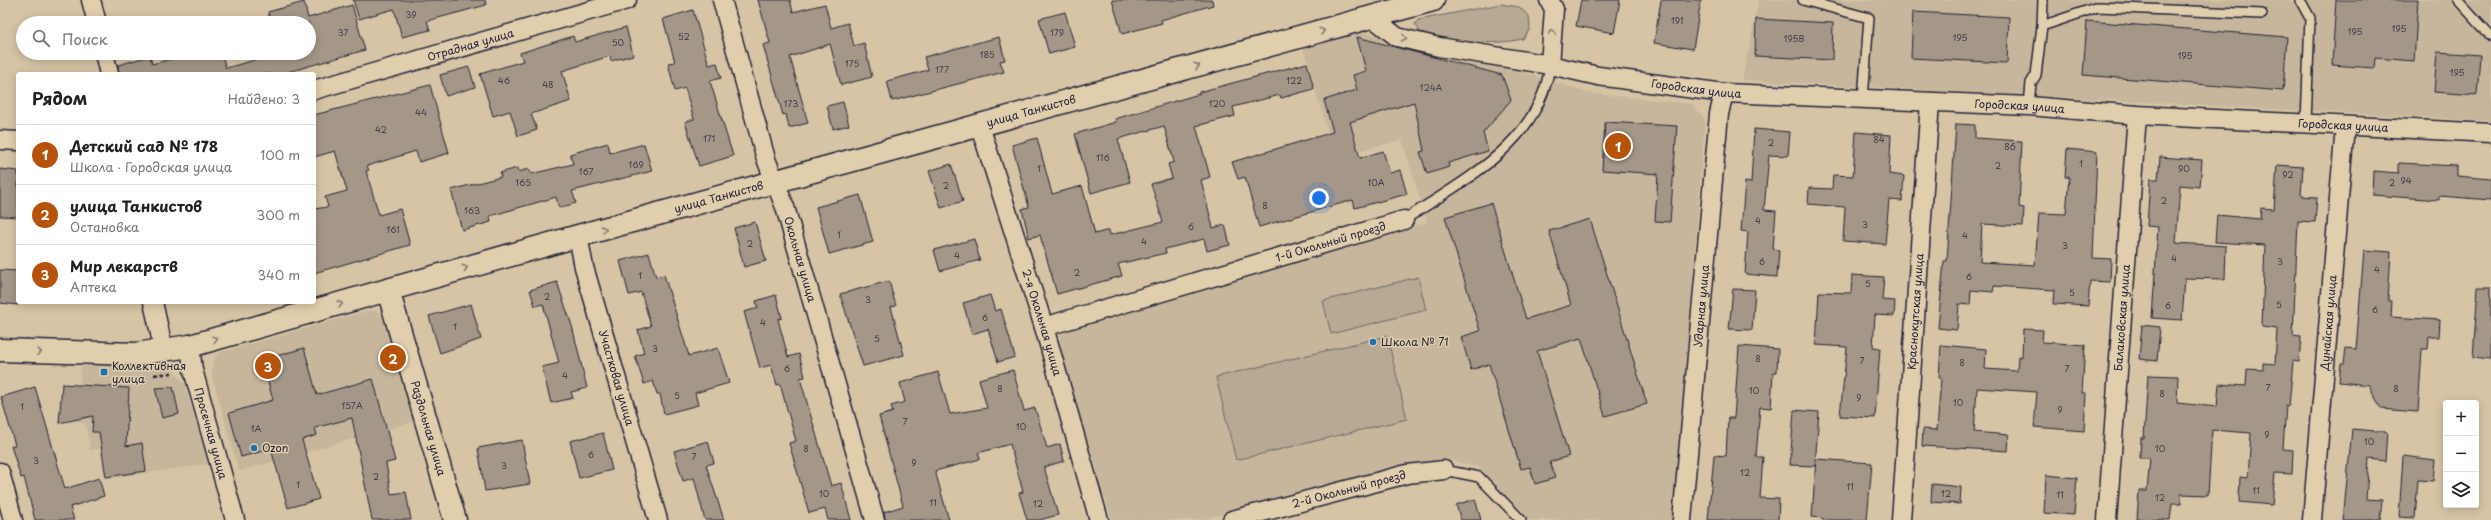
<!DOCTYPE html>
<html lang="ru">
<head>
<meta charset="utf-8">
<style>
  :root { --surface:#fff; --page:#f6f6f6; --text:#222; --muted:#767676; --line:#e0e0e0; --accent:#b45309 }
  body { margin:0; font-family:"Playpen Sans",sans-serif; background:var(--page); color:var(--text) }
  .controls { position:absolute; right:12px; bottom:12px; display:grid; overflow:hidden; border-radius:4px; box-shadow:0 2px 10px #0003 }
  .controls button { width:36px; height:36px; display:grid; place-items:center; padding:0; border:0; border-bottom:1px solid var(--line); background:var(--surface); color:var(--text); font:20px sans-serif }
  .you { position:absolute; left:1319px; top:198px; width:14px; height:14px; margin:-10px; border:3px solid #fff; border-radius:50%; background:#1a73e8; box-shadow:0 0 0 6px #1a73e833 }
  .badge { display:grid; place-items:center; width:26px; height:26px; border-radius:50%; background:var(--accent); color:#fff; font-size:13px; font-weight:700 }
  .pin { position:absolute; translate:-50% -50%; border:2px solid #fff; box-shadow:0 1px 4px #0006 }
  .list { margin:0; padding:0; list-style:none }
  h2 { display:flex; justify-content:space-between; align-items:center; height:52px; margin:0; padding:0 16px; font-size:17px }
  h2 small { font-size:13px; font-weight:400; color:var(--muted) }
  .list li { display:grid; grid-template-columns:26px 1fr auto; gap:12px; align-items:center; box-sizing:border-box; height:60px; padding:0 16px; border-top:1px solid var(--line) }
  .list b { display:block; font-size:15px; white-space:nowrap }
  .list p { margin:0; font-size:13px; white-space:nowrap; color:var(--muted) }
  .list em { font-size:13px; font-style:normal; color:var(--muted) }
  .icon { flex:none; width:22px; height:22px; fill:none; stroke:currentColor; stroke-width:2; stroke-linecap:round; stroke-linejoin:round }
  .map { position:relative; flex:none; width:2491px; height:520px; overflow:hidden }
  .search { position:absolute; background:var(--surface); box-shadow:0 2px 10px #0003; left:16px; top:16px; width:300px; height:44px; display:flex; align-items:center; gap:10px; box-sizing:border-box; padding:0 14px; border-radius:22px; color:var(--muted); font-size:15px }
  .panel { position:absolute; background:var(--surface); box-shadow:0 2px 10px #0003; left:16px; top:72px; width:300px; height:232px; border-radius:4px }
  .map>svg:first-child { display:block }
  .built { fill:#c7b69c }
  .green { fill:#b8a994; stroke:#6d6668 }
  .building { fill:#a49787; stroke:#22223b }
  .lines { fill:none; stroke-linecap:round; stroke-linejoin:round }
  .lane-casing { stroke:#22223b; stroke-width:12 }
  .street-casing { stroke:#22223b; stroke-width:21 }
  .secondary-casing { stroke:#22223b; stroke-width:25 }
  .path { stroke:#22223b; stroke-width:2.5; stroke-dasharray:4 3; stroke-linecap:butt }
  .lane { stroke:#e1ceac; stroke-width:9 }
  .street { stroke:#e1ceac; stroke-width:18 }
  .secondary { stroke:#e1ceac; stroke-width:22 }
  .oneway { stroke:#827874 }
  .poi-dot { fill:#1f6fb2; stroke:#e1ceac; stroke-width:1.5 }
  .labels { text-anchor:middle; stroke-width:3; stroke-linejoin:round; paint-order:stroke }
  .number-label { font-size:9px; fill:#423f4e }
  .street-label { font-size:11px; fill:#22223b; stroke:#e1ceac }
  .poi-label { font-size:11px; fill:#22223b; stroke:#e1ceac; text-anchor:start }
</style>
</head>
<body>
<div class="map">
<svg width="2491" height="520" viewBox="0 0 2491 520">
  <rect width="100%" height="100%" fill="#d6c4a5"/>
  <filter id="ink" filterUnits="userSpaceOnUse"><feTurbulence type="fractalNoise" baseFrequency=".025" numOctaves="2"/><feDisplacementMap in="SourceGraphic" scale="8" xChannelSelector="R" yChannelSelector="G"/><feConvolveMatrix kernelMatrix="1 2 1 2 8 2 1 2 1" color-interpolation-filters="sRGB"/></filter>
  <g filter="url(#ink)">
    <g class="built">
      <polygon points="1759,0 2491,0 2491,121 1742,80"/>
      <polygon points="1358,31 1533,75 1588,93 1692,104 1705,119 1674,520 1528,520 1479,468 1447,459 1416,462 1201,520 1112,520 1059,349 1060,335 1074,327 1427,222 1402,140 1335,157 1303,47"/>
      <polygon points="367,311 377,311 385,321 416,421 239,471 212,376 213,362 218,353"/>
      <polygon points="81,366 159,366 173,370 184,383 209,464 105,479 100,449 90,450 86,426 78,420"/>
    </g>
    <g class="green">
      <path d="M1501,4L1519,7L1529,16L1530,29L1523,39C1488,46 1454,42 1420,32L1415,24L1418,20Z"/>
      <polygon points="1418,277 1426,310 1331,334 1323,301"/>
      <polygon points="1387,336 1407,419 1236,460 1216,377"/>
    </g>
    <g class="building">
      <polygon points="353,0 485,0 486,5 427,21 430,30 402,37 394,9 359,19"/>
      <polygon points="758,0 790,0 793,12 825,4 831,28 848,23 854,46 864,43 872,77 841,85 830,44 790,57 808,123 789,128 786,114 783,115 763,45 770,43"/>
      <polygon points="1112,0 1212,0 1213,5 1161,20 1162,23 1122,34"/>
      <polygon points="1581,0 1620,0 1614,33 1576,26"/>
      <polygon points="1661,0 1701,0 1693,49 1654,43"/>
      <polygon points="2336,0 2418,0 2414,61 2375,58 2374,68 2332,65"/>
      <polygon points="304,2 308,18 352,5 365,50 281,74 119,74 118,65 150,56 152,64 194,53 221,53 226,68 280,53 309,53 309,23 271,23 268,12"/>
      <polygon points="693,10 709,65 717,63 721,78 710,81 733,156 699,166 685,122 694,119 685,88 675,91 668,63 675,62 663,19"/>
      <polygon points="1065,12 1075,47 1049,54 1039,19"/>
      <polygon points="1913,12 2009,17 2007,63 1911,58"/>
      <polygon points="1756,19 1833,23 1832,60 1755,56"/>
      <polygon points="2087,21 2287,37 2283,91 2083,75"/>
      <polygon points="626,27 633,55 611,61 610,56 562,71 571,101 531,114 537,130 518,136 510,111 493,116 480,74 523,61 520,53 573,36 575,42"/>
      <polygon points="999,37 1005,60 1000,61 1004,72 892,101 887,81 928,70 924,57"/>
      <polygon points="1357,37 1502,75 1511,100 1483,133 1488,151 1448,163 1449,167 1427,174 1420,152 1424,151 1414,102 1350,122 1360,158 1383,151 1390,173 1400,170 1407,194 1355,208 1353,200 1259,227 1245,177 1238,179 1232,162 1333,132 1324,100 1357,90 1353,75 1366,71"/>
      <polygon points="2437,52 2480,55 2477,95 2434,92"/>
      <polygon points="1307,63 1314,89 1281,98 1280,95 1233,107 1235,116 1196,126 1210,177 1201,180 1213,228 1225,225 1230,245 1207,251 1204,239 1165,249 1166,253 1118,264 1122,276 1057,294 1040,235 1029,238 1022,209 1029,207 1012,145 1037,138 1052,194 1082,186 1095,234 1109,230 1110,235 1163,222 1151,184 1172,178 1168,164 1174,162 1164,126 1118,139 1130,182 1091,193 1075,134 1116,122 1115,119 1199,94 1199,92"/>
      <polygon points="469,67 475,87 446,96 440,75"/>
      <polygon points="430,85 449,153 419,162 416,151 367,166 369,170 366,171 379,215 400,209 410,245 314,273 314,209 328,207 325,197 347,191 335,151 314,157 314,115"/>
      <polygon points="843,102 849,125 833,129 827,106"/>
      <polygon points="1605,122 1677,126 1670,222 1655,221 1658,174 1602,170"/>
      <polygon points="1956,124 1975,125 1975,138 2022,141 2019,207 2024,208 2023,226 1982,224 1980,262 2035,265 2039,213 2066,214 2069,177 2065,177 2067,149 2097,152 2093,258 2111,259 2110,282 2090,281 2088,306 2053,304 2054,290 1994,286 1993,292 1971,290 1970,305 1959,304 1957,330 1938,328 1944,261 1947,261"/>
      <polygon points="1754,129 1790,132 1788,156 1769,155 1764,210 1776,211 1773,249 1779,250 1777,277 1745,274 1748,232 1741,231 1745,182 1751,183"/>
      <polygon points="1856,132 1891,135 1889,174 1904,176 1902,201 1889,200 1885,244 1843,241 1845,207 1808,204 1809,188 1832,189 1833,175 1853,176"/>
      <polygon points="608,143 610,153 644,144 652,171 572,191 576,203 559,208 556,197 490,216 491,222 462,230 451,190 501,177 500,173 517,168 518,172 529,169 531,174 573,164 570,154"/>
      <polygon points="2160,157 2202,160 2200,187 2180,185 2176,243 2226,246 2225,279 2185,278 2182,320 2152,318 2158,227 2147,226 2150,179 2158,179"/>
      <polygon points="2399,163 2457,166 2457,176 2491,179 2491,200 2439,196 2439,200 2372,195 2373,171 2399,173"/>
      <polygon points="951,164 963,201 941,208 929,171"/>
      <polygon points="2277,165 2303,167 2301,196 2317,197 2315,222 2298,221 2293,336 2301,337 2299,362 2293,361 2289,406 2286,405 2283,449 2293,450 2292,474 2275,473 2272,505 2239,502 2240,477 2248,478 2251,433 2212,430 2208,495 2181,494 2181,504 2172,504 2170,520 2137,519 2139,491 2147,491 2150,458 2140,458 2141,438 2144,438 2148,375 2178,376 2177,403 2217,407 2219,384 2246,386 2247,369 2263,370 2263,363 2275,364 2277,329 2262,327 2265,245 2215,242 2217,215 2260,219 2261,208 2274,209"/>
      <polygon points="0,169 18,171 18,217 0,216"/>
      <polygon points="860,195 873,242 829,254 816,207"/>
      <polygon points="1491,203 1526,319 1571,305 1549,231 1590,219 1647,404 1605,416 1581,338 1537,351 1569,456 1550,462 1555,478 1535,484 1530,467 1521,469 1489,364 1471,370 1461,337 1480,331 1445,217"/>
      <polygon points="755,222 766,261 744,267 734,228"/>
      <polygon points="974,239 980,260 940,271 934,250"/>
      <polygon points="2364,250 2391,252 2388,301 2392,301 2391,317 2440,320 2439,337 2429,337 2428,349 2422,349 2418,412 2381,409 2369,385 2339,382 2341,364 2344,364 2346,348 2356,349"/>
      <polygon points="649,253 656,277 664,275 689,356 718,348 729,383 695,393 698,405 664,414 660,394 657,394 653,381 644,384 635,356 644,353 638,330 651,326 641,292 629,295 620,261"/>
      <polygon points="0,270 18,271 18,305 0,303"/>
      <polygon points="1852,275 1884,277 1882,300 1895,301 1894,316 1875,315 1873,347 1880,348 1875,418 1840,416 1847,347 1816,345 1819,292 1851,293"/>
      <polygon points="889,281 896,306 891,307 904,355 863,366 840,294"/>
      <polygon points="557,282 572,326 587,388 571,392 573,398 551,403 542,367 559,363 543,304 535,306 530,290"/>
      <polygon points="2478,287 2491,287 2491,359 2473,357"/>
      <polygon points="1733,289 1755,290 1752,330 1729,329"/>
      <polygon points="776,295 782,318 778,319 788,357 799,354 805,377 800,378 831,486 841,483 851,520 828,520 825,509 809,513 789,443 796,441 780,384 777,385 771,365 760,368 744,312 758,308 756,301"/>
      <polygon points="990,295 995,311 1001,309 1015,357 998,362 988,329 972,334 963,303"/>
      <polygon points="471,304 481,339 440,353 429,316"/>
      <polygon points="2142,325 2160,327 2157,361 2139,359"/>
      <polygon points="2023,329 2043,330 2042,342 2085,345 2082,393 2086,393 2084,431 2034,427 2037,392 1977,388 1974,432 2009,435 2008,451 1922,446 1923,429 1937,430 1941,378 1939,378 1941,345 1986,349 1985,369 2017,371 2018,356 2022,357"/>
      <polygon points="1739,346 1778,349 1777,372 1773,372 1771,408 1760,407 1756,457 1763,457 1760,498 1779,499 1778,520 1708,520 1714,455 1726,456 1728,418 1734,418"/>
      <polygon points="304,348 317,395 373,379 395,461 386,463 391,494 406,492 411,520 372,520 352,418 315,428 317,435 302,440 319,499 288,508 271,449 241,457 229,413 273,400 262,360"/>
      <polygon points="1013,370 1024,411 1035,408 1047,448 1060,444 1064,461 1044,467 1058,515 1039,520 1027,520 1019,493 1023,492 1010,444 978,453 980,459 935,471 949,520 885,520 884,512 903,506 879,416 893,412 891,406 905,402 900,383 938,372 950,414 987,408 979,379"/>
      <polygon points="62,384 129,388 126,446 142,443 146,471 106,477 99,432 92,432 93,416 59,423"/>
      <polygon points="35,387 65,489 99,478 104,496 70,507 74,520 35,520 24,477 21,478 11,446 15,445 1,397"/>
      <polygon points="173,387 179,414 162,418 155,388"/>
      <polygon points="1794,410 1819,412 1815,466 1790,465"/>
      <polygon points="2352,429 2387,432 2385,461 2369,459 2366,499 2382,500 2380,520 2343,520"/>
      <polygon points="603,433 612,470 579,478 570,441"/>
      <polygon points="522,440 530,484 485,491 478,448"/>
      <polygon points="708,441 714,463 706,465 724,520 705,520 694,478 683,481 674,451"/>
      <polygon points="2403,456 2435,460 2433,481 2418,480 2415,518 2399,517"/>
      <polygon points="1816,459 1872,463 1867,520 1822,520 1822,518 1812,517"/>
      <polygon points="2046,475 2077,478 2074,515 2044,513"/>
      <polygon points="1932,484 1961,487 1960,504 1931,502"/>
      <polygon points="1475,499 1481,520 1461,520 1456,505"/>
    </g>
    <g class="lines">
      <g class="lane-casing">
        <g id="lane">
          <polyline points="1803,0 1869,18 1863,99"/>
          <polyline points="2300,0 2310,18 2306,123"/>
          <polyline points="2458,0 2491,36"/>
          <polyline points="2042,26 2098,7 2262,14"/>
          <polyline points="2029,106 2031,83 2036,75 2042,26 2043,0"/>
          <path d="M1404,220C1464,180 1540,143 1550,65"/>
          <polyline points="1444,470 1479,477 1521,520"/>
        </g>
      </g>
      <g class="street-casing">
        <g id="street">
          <polyline points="91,0 97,23"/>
          <path id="s1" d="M722,0L766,159L785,207L875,520"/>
          <polyline points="1549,0 1554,9 1550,65"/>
          <path id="s2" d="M1372,17L1397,37L1439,47L1550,65L1598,76L1724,93L2029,106L2137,115L2491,133"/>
          <polyline points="104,53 109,74"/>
          <path id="s3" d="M314,90L627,0"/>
          <path id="s4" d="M980,126L1044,327L1099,520"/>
          <polyline points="0,140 18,141"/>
          <path id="s5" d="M578,236L584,267L658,520"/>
          <polyline points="153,302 164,352"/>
          <path id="s6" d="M1044,327L1404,220"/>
          <path id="s7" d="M190,346L193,370L235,520"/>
          <polyline points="0,472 13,520"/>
          <path id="s8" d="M1232,520L1407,474L1444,470"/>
          <path id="s9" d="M1682,520L1719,114L1724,93"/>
          <path id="s10" d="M1901,520L1930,102"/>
          <path id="s11" d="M2107,520L2137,115"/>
          <path id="s12" d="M2312,520L2345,126"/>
        </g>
      </g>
      <g class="secondary-casing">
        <g id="secondary">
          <path id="s13" d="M388,290L455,520"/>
          <path id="s14" d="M0,350L136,354L190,346L578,236L1433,0"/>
        </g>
      </g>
      <polyline class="path" points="154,375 173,373"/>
      <use href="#lane" class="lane"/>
      <use href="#street" class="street"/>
      <use href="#secondary" class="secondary"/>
    </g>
    <defs><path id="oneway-chevron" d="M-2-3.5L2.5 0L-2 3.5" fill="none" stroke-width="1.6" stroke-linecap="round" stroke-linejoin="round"/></defs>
    <g class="oneway">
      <use href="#oneway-chevron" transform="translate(1322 31) rotate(-16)"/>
      <use href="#oneway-chevron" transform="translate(1552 32) rotate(-87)"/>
      <use href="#oneway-chevron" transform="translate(1404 38) rotate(14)"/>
      <use href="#oneway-chevron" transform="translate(1197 66) rotate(-16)"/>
      <use href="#oneway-chevron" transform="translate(604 229) rotate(-15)"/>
      <use href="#oneway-chevron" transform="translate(465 268) rotate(-16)"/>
      <use href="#oneway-chevron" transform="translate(340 304) rotate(-16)"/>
      <use href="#oneway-chevron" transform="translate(215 339) rotate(-16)"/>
      <use href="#oneway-chevron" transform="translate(39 352) rotate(3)"/>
    </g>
  </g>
  <g class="poi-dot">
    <circle cx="1373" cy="342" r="4"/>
    <rect x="100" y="368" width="8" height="8" rx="2"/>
    <circle cx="254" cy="448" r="4"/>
  </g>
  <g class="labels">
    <g class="number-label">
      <text x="411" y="18">39</text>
      <text x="1677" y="24">191</text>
      <text x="2399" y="32">195</text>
      <text x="2355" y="35">195</text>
      <text x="343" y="36">37</text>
      <text x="1057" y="36">179</text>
      <text x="684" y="40">52</text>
      <text x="1960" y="41">195</text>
      <text x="1794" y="42">195В</text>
      <text x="618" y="46">50</text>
      <text x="987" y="58">185</text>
      <text x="2185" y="59">195</text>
      <text x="852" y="67">175</text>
      <text x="942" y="73">177</text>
      <text x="2457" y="76">195</text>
      <text x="504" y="84">46</text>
      <text x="1294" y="84">122</text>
      <text x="548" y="88">48</text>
      <text x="1431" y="91">124А</text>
      <text x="791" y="107">173</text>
      <text x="1217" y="107">120</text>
      <text x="421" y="116">44</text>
      <text x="381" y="133">42</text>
      <text x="709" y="142">171</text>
      <text x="1879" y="143">84</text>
      <text x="1771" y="146">2</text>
      <text x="2010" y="150">86</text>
      <text x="1103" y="161">116</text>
      <text x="2081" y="167">1</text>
      <text x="636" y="168">169</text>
      <text x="1998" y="169">2</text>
      <text x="1039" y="172">1</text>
      <text x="2184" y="172">90</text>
      <text x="586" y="175">167</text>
      <text x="2288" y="178">92</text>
      <text x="2406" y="184">94</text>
      <text x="523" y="186">165</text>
      <text x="1376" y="186">10А</text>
      <text x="2392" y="186">2</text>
      <text x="946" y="189">2</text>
      <text x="2164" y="204">2</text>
      <text x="1265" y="209">8</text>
      <text x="472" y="214">163</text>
      <text x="1758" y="224">4</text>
      <text x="1865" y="228">3</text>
      <text x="1191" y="230">6</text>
      <text x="393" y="233">161</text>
      <text x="839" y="238">1</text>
      <text x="1965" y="239">4</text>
      <text x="1144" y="245">4</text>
      <text x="750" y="247">2</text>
      <text x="2065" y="249">3</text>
      <text x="957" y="259">4</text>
      <text x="2174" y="262">4</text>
      <text x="1762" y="265">6</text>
      <text x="2280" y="265">3</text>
      <text x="2377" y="273">4</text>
      <text x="1077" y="276">2</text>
      <text x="640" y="279">1</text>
      <text x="1969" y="280">6</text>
      <text x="1868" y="287">5</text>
      <text x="2072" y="296">5</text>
      <text x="547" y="300">2</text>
      <text x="868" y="303">3</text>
      <text x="2279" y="308">5</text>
      <text x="2168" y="309">6</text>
      <text x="2375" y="313">6</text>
      <text x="985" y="321">6</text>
      <text x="763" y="326">4</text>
      <text x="455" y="330">1</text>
      <text x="877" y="342">5</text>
      <text x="655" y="352">3</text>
      <text x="1758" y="362">8</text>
      <text x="1862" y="364">7</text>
      <text x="1962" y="366">8</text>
      <text x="787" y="372">6</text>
      <text x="2067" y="372">7</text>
      <text x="565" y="379">4</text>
      <text x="2268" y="391">7</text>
      <text x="1000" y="392">8</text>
      <text x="2396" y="392">8</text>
      <text x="1754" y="394">10</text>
      <text x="2162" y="397">8</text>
      <text x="677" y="399">5</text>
      <text x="1859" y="401">9</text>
      <text x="1958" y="406">10</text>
      <text x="352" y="409">157А</text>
      <text x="22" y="410">1</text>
      <text x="2060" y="413">9</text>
      <text x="905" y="425">7</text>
      <text x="1021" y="430">10</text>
      <text x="256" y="432">1А</text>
      <text x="2267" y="438">9</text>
      <text x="2369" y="445">10</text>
      <text x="806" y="452">8</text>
      <text x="2160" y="452">10</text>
      <text x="591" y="458">6</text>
      <text x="694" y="460">7</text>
      <text x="36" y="464">3</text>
      <text x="914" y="466">9</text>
      <text x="504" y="469">3</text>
      <text x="1745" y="476">12</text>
      <text x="376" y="480">2</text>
      <text x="298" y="488">1</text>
      <text x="1850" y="490">11</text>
      <text x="2256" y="494">11</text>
      <text x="824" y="497">10</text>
      <text x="1946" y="497">12</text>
      <text x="2060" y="498">11</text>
      <text x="2160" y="501">12</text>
      <text x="933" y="506">11</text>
      <text x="1038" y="507">12</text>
    </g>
    <g class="street-label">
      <text dy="4" stroke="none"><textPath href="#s3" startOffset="163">Отрадная улица</textPath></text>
      <text dy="4" stroke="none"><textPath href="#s2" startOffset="336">Городская улица</textPath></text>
      <text dy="4" stroke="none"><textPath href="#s2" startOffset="660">Городская улица</textPath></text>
      <text dy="4" stroke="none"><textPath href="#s14" startOffset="1064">улица Танкистов</textPath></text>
      <text dy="4" stroke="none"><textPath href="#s2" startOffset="984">Городская улица</textPath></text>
      <text dy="4" stroke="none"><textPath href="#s14" startOffset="740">улица Танкистов</textPath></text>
      <text dy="4" stroke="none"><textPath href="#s6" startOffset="299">1-й Окольный проезд</textPath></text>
      <text dy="4" stroke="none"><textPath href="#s1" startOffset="271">Окольная улица</textPath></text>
      <text dy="4" stroke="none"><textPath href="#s9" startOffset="215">Ударная улица</textPath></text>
      <text dy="4" stroke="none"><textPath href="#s10" startOffset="209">Краснокутская улица</textPath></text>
      <text dy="4" stroke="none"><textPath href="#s11" startOffset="203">Балаковская улица</textPath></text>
      <text dy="4" stroke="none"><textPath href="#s4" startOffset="206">2-я Окольная улица</textPath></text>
      <text dy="4" stroke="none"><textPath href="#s12" startOffset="198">Дунайская улица</textPath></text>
      <text dy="4" stroke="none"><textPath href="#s5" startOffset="147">Участковая улица</textPath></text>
      <text dy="4" stroke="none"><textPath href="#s13" startOffset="144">Раздольная улица</textPath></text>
      <text dy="4" stroke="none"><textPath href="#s7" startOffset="90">Просечная улица</textPath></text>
      <text dy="4" stroke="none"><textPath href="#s8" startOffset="121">2-й Окольный проезд</textPath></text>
    </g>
    <g class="poi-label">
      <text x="1381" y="346">Школа № 71</text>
      <text x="112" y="370">Коллективная<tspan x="112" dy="13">улица</tspan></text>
      <text x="262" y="452">Ozon</text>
    </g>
  </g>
</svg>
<div class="controls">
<button>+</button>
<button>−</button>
<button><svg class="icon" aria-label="layers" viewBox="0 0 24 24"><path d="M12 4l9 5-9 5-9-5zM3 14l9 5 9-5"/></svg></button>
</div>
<div class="you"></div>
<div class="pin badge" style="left:1618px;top:146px">1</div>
<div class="pin badge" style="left:393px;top:358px">2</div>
<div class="pin badge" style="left:268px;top:366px">3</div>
<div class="search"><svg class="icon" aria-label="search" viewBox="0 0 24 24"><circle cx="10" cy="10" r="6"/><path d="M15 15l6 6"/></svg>Поиск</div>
<section class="panel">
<h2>Рядом<small>Найдено: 3</small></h2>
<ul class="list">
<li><span class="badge">1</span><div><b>Детский сад № 178</b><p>Школа · Городская улица</p></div><em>100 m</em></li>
<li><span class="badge">2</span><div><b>улица Танкистов</b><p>Остановка</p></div><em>300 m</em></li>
<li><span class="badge">3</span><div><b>Мир лекарств</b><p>Аптека</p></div><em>340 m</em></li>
</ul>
</section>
</div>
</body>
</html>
